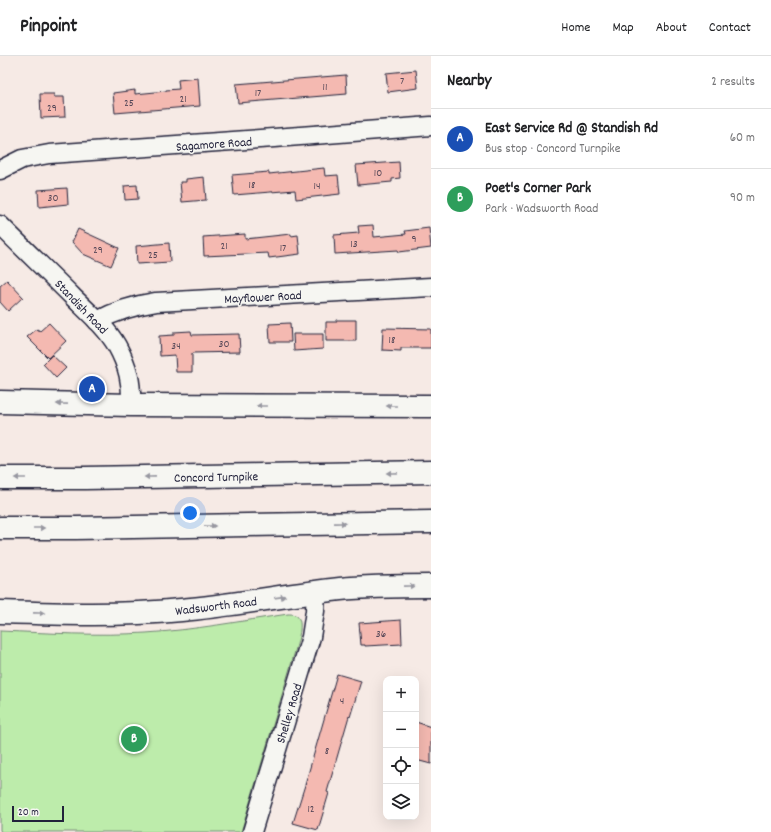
<!DOCTYPE html>
<html lang="en">
<head>
<meta charset="utf-8">
<style>
  :root { --surface:#fff; --page:#f2f2f2; --text:#202124; --muted:#757577; --line:#e0e0e0; --accent:#111827 }
  body { margin:0; font-family:Dekko,sans-serif; background:var(--page); color:var(--text) }
  .controls { position:absolute; right:12px; bottom:12px; display:grid; overflow:hidden; border-radius:8px; box-shadow:0 4px 16px #0002 }
  .controls button { width:36px; height:36px; display:grid; place-items:center; padding:0; border:0; border-bottom:1px solid var(--line); background:var(--surface); color:var(--text); font:20px sans-serif }
  .scale { position:absolute; left:12px; bottom:10px; width:52px; box-sizing:border-box; padding-left:4px; border:2px solid #22223b; border-top:0; font-size:11px; line-height:14px; white-space:nowrap; color:#22223b; -webkit-text-stroke:3px #f6f6f2; paint-order:stroke }
  .you { position:absolute; left:190px; top:457px; width:14px; height:14px; margin:-10px; border:3px solid #fff; border-radius:50%; background:#1a73e8; box-shadow:0 0 0 6px #1a73e833 }
  .badge { display:grid; place-items:center; width:26px; height:26px; border-radius:50%; background:var(--accent); color:#fff; font-size:13px; font-weight:700 }
  .pin { position:absolute; translate:-50% -50%; border:2px solid #fff; box-shadow:0 1px 4px #0006 }
  .list { margin:0; padding:0; list-style:none }
  h2 { display:flex; justify-content:space-between; align-items:center; height:52px; margin:0; padding:0 16px; font-size:17px }
  h2 small { font-size:13px; font-weight:400; color:var(--muted) }
  .list li { display:grid; grid-template-columns:26px 1fr auto; gap:12px; align-items:center; box-sizing:border-box; height:60px; padding:0 16px; border-top:1px solid var(--line) }
  .list b { display:block; font-size:15px; white-space:nowrap }
  .list p { margin:0; font-size:13px; white-space:nowrap; color:var(--muted) }
  .list em { font-size:13px; font-style:normal; color:var(--muted) }
  .icon { flex:none; width:22px; height:22px; fill:none; stroke:currentColor; stroke-width:2; stroke-linecap:round; stroke-linejoin:round }
  .map { position:relative; flex:none; width:431px; height:776px; overflow:hidden }
  header { display:flex; align-items:center; gap:24px; box-sizing:border-box; height:56px; padding:0 20px; background:var(--surface); border-bottom:1px solid var(--line) }
  header strong { font-size:19px }
  nav { display:flex; gap:22px; margin-inline-start:auto; font-size:14px }
  main { display:flex }
  aside { flex:1; background:var(--surface) }
  .map>svg:first-child { display:block }
  .green { fill:#bdecab; stroke:#708773 }
  .building { fill:#f4b9b1; stroke:#22223b }
  .lines { fill:none; stroke-linecap:round; stroke-linejoin:round }
  .street-casing { stroke:#22223b; stroke-width:21 }
  .secondary-casing { stroke:#22223b; stroke-width:25 }
  .highway-casing { stroke:#22223b; stroke-width:25 }
  .street { stroke:#f6f6f2; stroke-width:18 }
  .secondary { stroke:#f6f6f2; stroke-width:22 }
  .highway { stroke:#f6f6f2; stroke-width:22 }
  .oneway { fill:#9797a0 }
  .labels { text-anchor:middle; stroke-width:3; stroke-linejoin:round; paint-order:stroke }
  .number-label { font-size:11px; fill:#564858 }
  .street-label { font-size:13px; fill:#22223b; stroke:#f6f6f2 }
</style>
</head>
<body>
<header>
<strong>Pinpoint</strong>
<nav><a>Home</a><a>Map</a><a>About</a><a>Contact</a></nav>
</header>
<main>
<div class="map">
<svg width="431" height="776" viewBox="0 0 431 776">
  <rect width="100%" height="100%" fill="#f6eae5"/>
  <filter id="ink" filterUnits="userSpaceOnUse"><feTurbulence type="fractalNoise" baseFrequency=".025" numOctaves="2"/><feDisplacementMap in="SourceGraphic" scale="8" xChannelSelector="R" yChannelSelector="G"/><feConvolveMatrix kernelMatrix="1 2 1 2 8 2 1 2 1" color-interpolation-filters="sRGB"/></filter>
  <g filter="url(#ink)">
    <path class="green" d="M288,558C290,558 294,558 295,559C305,563 298,584 296,592L241,776H1L0,774V575C49,577 98,580 146,577C194,574 241,565 288,558Z"/>
    <g class="building">
      <polygon points="416,14 418,32 388,36 386,17"/>
      <polygon points="346,19 347,38 238,47 236,28"/>
      <polygon points="198,22 200,50 115,57 113,37 135,34 135,38 166,35 166,34 179,33 178,24"/>
      <polygon points="40,38 54,38 54,41 64,41 65,61 41,62"/>
      <polygon points="399,106 400,122 392,123 392,126 358,129 356,109"/>
      <polygon points="324,112 325,120 338,119 340,138 296,143 295,134 234,139 232,119 269,116 269,118"/>
      <polygon points="204,121 206,144 182,146 180,126 186,126 186,123"/>
      <polygon points="137,129 138,143 125,144 124,130"/>
      <polygon points="67,132 68,148 39,151 38,134"/>
      <polygon points="373,169 374,181 406,178 405,175 429,172 431,192 399,196 398,194 335,198 334,179 359,177 358,170"/>
      <polygon points="78,173 119,192 111,210 83,198 72,186"/>
      <polygon points="245,178 245,183 291,178 291,180 298,179 300,198 269,202 268,197 204,200 203,181"/>
      <polygon points="169,187 170,206 137,208 136,190"/>
      <polygon points="7,224 23,241 8,255 0,246 0,230"/>
      <polygon points="336,264 356,264 356,285 326,285 326,266 336,266"/>
      <polygon points="49,267 66,285 48,302 27,281 37,273 40,275"/>
      <polygon points="290,267 291,286 270,286 269,268"/>
      <polygon points="383,272 431,273 431,292 401,292 401,295 382,294"/>
      <polygon points="191,275 192,279 239,278 240,296 193,297 193,298 192,298 192,316 176,316 175,299 160,300 159,280 174,279 174,276"/>
      <polygon points="293,278 323,278 323,293 294,295"/>
      <polygon points="52,299 66,312 56,322 43,308"/>
      <polygon points="401,564 402,588 365,590 365,589 361,589 359,567"/>
      <polygon points="337,618 361,625 350,661 349,660 327,736 329,737 318,774 293,767 305,729"/>
      <polygon points="416,666 431,671 431,708 416,704"/>
    </g>
    <g class="lines">
      <g class="street-casing">
        <g id="street">
          <polyline points="0,114 22,103 49,98 274,82 431,70"/>
          <path d="M0,169C24,193 48,216 72,240C88,256 106,271 117,290C128,310 132,327 131,349"/>
          <path d="M97,265C116,255 136,249 156,246L431,231"/>
          <polyline points="252,776 311,581 315,555 316,536"/>
        </g>
      </g>
      <g class="secondary-casing">
        <g id="secondary">
          <polyline points="0,346 131,349 431,350"/>
          <path d="M0,556C61,558 121,560 181,554C235,549 287,539 340,533C370,530 401,530 431,530"/>
        </g>
      </g>
      <g class="highway-casing">
        <g id="highway">
          <polyline points="0,422 85,422 431,416"/>
          <polyline points="0,472 76,472 431,466"/>
        </g>
      </g>
      <use href="#street" class="street"/>
      <use href="#secondary" class="secondary"/>
      <use href="#highway" class="highway"/>
    </g>
    <defs><path id="oneway-solid" d="M-6-.8H1V-3.2L6.5 0L1 3.2V.8H-6Z"/></defs>
    <g class="oneway">
      <use href="#oneway-solid" transform="translate(62 348) rotate(-179)"/>
      <use href="#oneway-solid" transform="translate(262 350) rotate(-180)"/>
      <use href="#oneway-solid" transform="translate(392 350) rotate(-180)"/>
      <use href="#oneway-solid" transform="translate(392 417) rotate(179)"/>
      <use href="#oneway-solid" transform="translate(150 421) rotate(179)"/>
      <use href="#oneway-solid" transform="translate(20 422) rotate(-180)"/>
      <use href="#oneway-solid" transform="translate(340 467) rotate(-1)"/>
      <use href="#oneway-solid" transform="translate(210 470) rotate(-1)"/>
      <use href="#oneway-solid" transform="translate(39 472)"/>
      <use href="#oneway-solid" transform="translate(409 530) rotate(-1)"/>
      <use href="#oneway-solid" transform="translate(280 541) rotate(-8)"/>
      <use href="#oneway-solid" transform="translate(39 557) rotate(1)"/>
    </g>
  </g>
  <g class="labels">
    <g class="number-label">
      <text x="402" y="28">7</text>
      <text x="325" y="34">11</text>
      <text x="258" y="40">17</text>
      <text x="183" y="46">21</text>
      <text x="129" y="50">25</text>
      <text x="52" y="55">29</text>
      <text x="378" y="120">10</text>
      <text x="252" y="132">18</text>
      <text x="317" y="133">14</text>
      <text x="53" y="145">30</text>
      <text x="414" y="186">9</text>
      <text x="354" y="191">13</text>
      <text x="224" y="193">21</text>
      <text x="283" y="195">17</text>
      <text x="98" y="197">29</text>
      <text x="153" y="202">25</text>
      <text x="392" y="287">18</text>
      <text x="224" y="291">30</text>
      <text x="176" y="293">34</text>
      <text x="381" y="581">36</text>
      <text x="342" y="648">4</text>
      <text x="327" y="698">8</text>
      <text x="311" y="756">12</text>
    </g>
    <g class="street-label">
      <text transform="translate(214 87) rotate(-4)" y="5">Sagamore Road</text>
      <text transform="translate(263 240) rotate(-3)" y="5">Mayflower Road</text>
      <text transform="translate(82 250) rotate(46)" y="5">Standish Road</text>
      <text transform="translate(216 420) rotate(-1)" y="5">Concord Turnpike</text>
      <text transform="translate(216 549) rotate(-7)" y="5">Wadsworth Road</text>
      <text transform="translate(288 657) rotate(-73)" y="5">Shelley Road</text>
    </g>
  </g>
</svg>
<div class="controls">
<button>+</button>
<button>−</button>
<button><svg class="icon" aria-label="locate" viewBox="0 0 24 24"><circle cx="12" cy="12" r="6"/><path d="M12 2v4M12 18v4M2 12h4M18 12h4"/></svg></button>
<button><svg class="icon" aria-label="layers" viewBox="0 0 24 24"><path d="M12 4l9 5-9 5-9-5zM3 14l9 5 9-5"/></svg></button>
</div>
<div class="scale">20 m</div>
<div class="you"></div>
<div class="pin badge" style="left:92px;top:333px;background:#1a4fb4">A</div>
<div class="pin badge" style="left:134px;top:683px;background:#2e9e5b">B</div>
</div>
<aside>
<h2>Nearby<small>2 results</small></h2>
<ul class="list">
<li><span class="badge" style="background:#1a4fb4">A</span><div><b>East Service Rd @ Standish Rd</b><p>Bus stop · Concord Turnpike</p></div><em>60 m</em></li>
<li><span class="badge" style="background:#2e9e5b">B</span><div><b>Poet's Corner Park</b><p>Park · Wadsworth Road</p></div><em>90 m</em></li>
</ul>
</aside>
</main>
</body>
</html>
